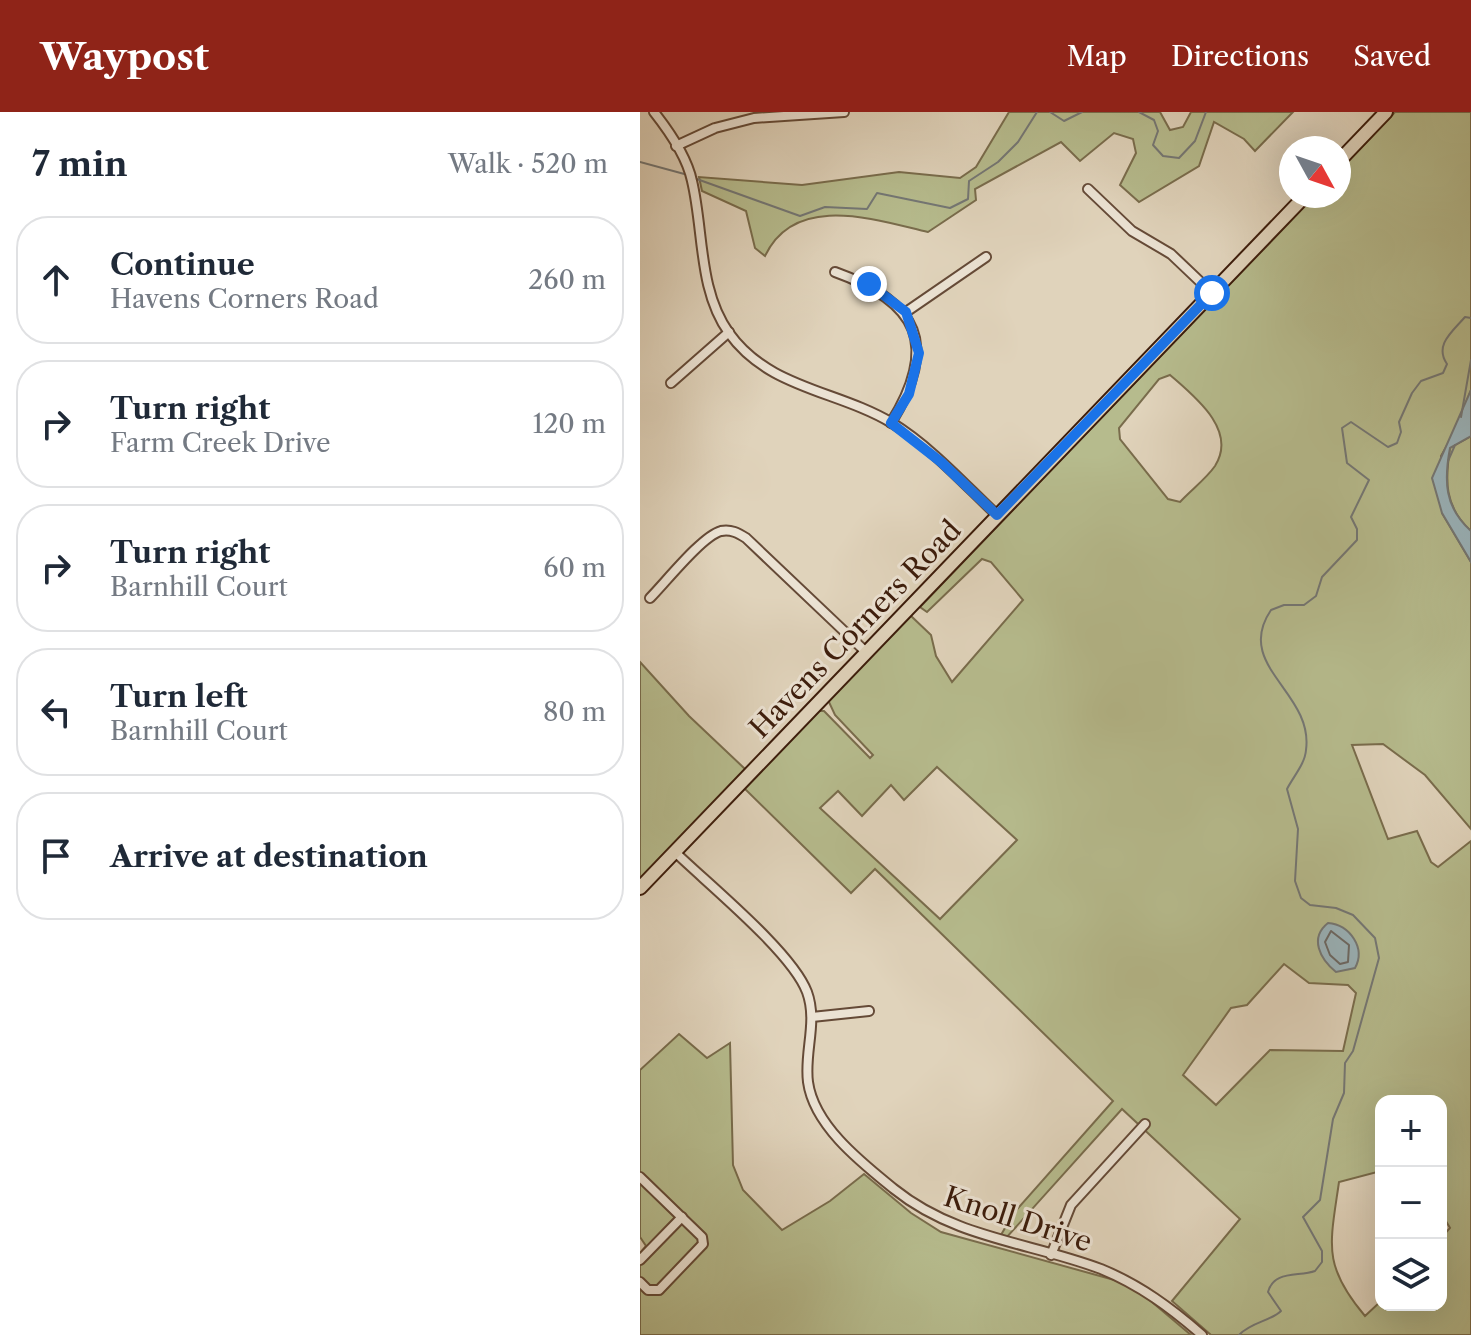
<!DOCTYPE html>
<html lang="en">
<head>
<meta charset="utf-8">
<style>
  :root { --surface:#fff; --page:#f6f6f7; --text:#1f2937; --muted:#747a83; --line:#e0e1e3; --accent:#8f2418 }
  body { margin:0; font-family:"Libre Caslon Text",serif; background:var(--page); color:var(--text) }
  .controls { position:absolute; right:24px; bottom:24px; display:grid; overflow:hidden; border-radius:16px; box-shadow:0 8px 32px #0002 }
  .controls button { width:72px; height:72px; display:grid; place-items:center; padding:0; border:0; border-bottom:2px solid var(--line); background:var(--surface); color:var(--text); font:40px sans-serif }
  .compass { position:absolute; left:639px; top:24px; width:72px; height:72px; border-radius:50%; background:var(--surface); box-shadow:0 8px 32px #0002; rotate:130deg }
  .stop { position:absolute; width:24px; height:24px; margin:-18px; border:6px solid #1a73e8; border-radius:50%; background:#fff }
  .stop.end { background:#1a73e8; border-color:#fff; box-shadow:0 2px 8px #0008 }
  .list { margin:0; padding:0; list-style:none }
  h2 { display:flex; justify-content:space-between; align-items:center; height:104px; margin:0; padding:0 32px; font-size:34px }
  h2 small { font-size:26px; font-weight:400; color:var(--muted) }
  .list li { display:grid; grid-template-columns:52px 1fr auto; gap:24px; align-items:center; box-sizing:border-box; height:128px; margin:0 16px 16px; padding:0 16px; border:2px solid var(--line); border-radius:32px }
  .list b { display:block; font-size:30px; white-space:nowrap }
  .list p { margin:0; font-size:26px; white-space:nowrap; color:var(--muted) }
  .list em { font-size:26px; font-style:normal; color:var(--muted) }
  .icon { flex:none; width:44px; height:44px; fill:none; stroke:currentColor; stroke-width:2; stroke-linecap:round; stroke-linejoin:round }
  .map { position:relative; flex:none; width:831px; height:1223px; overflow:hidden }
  header { display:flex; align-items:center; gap:48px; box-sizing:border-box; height:112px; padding:0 40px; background:var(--accent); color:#fff }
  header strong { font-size:38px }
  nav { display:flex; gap:44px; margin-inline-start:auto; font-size:28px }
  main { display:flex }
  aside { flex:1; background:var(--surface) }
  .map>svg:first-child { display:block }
  .green { fill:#b6bb8d; stroke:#796c4c; stroke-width:2; fill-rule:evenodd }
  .water { fill:#9ab4bc; stroke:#747775; stroke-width:2 }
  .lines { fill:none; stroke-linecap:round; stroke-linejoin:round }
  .shore { stroke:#6b6864; stroke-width:2 }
  .stream { stroke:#747775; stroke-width:2 }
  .minor-casing { stroke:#654a37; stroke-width:12 }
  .primary-casing { stroke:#3c1c0b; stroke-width:16 }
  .minor { stroke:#ebe2d3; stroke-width:8 }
  .primary { stroke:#e0d3bb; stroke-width:12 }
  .route { stroke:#1a73e8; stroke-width:10 }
  .labels { text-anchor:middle; stroke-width:6; stroke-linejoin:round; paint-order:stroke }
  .street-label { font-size:28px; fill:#3c1c0b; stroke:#ebe2d3 }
</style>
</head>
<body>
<header>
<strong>Waypost</strong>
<nav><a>Map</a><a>Directions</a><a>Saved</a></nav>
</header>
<main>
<aside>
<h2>7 min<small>Walk · 520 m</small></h2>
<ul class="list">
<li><svg class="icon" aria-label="ahead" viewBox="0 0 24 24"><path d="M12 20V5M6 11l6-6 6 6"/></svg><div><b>Continue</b><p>Havens Corners Road</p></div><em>260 m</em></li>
<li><svg class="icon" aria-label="right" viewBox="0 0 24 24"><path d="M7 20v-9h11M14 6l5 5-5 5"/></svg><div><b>Turn right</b><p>Farm Creek Drive</p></div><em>120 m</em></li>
<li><svg class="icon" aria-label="right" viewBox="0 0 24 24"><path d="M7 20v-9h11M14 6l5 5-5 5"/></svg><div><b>Turn right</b><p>Barnhill Court</p></div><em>60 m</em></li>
<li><svg class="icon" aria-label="left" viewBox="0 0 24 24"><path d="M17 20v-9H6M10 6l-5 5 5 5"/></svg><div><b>Turn left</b><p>Barnhill Court</p></div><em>80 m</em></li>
<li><svg class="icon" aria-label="arrive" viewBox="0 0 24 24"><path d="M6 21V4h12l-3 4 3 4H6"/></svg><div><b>Arrive at destination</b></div></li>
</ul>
</aside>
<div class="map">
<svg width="831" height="1223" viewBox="0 0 831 1223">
  <rect width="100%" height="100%" fill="#e0d3bb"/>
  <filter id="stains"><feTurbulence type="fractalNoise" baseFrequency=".0025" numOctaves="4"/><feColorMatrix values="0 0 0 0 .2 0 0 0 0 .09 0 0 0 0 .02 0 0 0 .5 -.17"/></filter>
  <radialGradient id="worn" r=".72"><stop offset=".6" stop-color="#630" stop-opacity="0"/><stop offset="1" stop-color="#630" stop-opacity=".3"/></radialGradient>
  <g class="green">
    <path d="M369,0H520L530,18L543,15L551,0H653L615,39L604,27L574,10L559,54L499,90L480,73L496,41L493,27L474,21L440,49L421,30L335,77L336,88L288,120C236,108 155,80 125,144L115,136L106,99L62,79L59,65L162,73L259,60L320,66L336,55Z"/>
    <path d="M755,0H831V278L814,321L801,344L802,401L831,450V717L785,663L743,632L712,633L748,727L777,719L791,750L798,755L831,729V1223H571L532,1189L600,1107L482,997L366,1126L361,1123L373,1102L473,989L235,757L211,781L103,675L178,599H184L230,646L233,643L195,603L188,588L271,504L291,523L296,544L312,570L383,488L351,450L342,447L287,500L280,495L674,84H699V59ZM530,263C554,284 598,318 575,354C566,367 551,378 540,390L528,387L480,327L479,316L519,267ZM297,655L377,728L300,807L180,696L198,679L222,704L251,673L264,688ZM644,852L669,871L708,873L716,881L703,939L630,938L576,993L543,963L591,896L607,893ZM741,989H801V1101L810,1116L801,1126V1193H741V1189L725,1204C682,1153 690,1133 699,1070L741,1059Z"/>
    <path d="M831,324V419C804,395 805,368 810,336Z"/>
    <polygon points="0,550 49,604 104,656 108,657 0,771"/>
    <polygon points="39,922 67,946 90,931 93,1053 103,1078 142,1118 190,1089 224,1062 271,1101 301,1120 478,1169 506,1185 551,1223 0,1223 0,1141 6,1134 0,1125 0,958"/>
  </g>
  <g class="water">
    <path d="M831,278V324L810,336C804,368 804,395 831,419V450L802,401L792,366Z"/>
    <path d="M688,811C710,813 726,836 715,856L696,860C680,847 669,826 688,811Z"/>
  </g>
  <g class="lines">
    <polygon class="shore" points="691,819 709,833 708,850 700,852 690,843 685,830"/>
    <g class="stream">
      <polyline points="410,0 424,9 442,0"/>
      <polyline points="499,0 514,8 518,19 513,33 523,44 539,46 555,29 566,0"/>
      <polyline points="0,50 48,63"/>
      <polyline points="54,66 160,104 185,95 227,97 237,81 310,96 328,87 329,69 358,50 378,30 397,0"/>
      <polyline points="821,305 831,248"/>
      <polyline points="808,349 815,333"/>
      <path d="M599,1223C611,1210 631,1209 641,1199L628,1180C634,1158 658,1165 675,1159L682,1150V1139L663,1105L680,1088L693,1007L704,981L705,951L713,939L739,846L735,826L713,803L696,796L670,793L661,786L655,769L658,717L647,677C653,665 665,652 666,638C674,580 593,554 631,498L644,493H664L676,484L682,465L717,428V417L711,405L729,368L707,351L702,316L711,310L748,335L757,331L761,320L759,310L772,281L781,269L803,261L807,252C794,233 812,220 825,205L831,206"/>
    </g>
    <g class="minor-casing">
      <g id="minor">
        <path d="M14,0C29,19 47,45 52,69C64,119 58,178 89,221C129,277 197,278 252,311C291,335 324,372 357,403"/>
        <polyline points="36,34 75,16 114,6 204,0"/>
        <polyline points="448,77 492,119 531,142 572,181"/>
        <path d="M195,160C279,190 299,233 251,311"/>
        <polyline points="266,200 346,145"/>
        <polyline points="31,271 89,220"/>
        <path d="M10,486C25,471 62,424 81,419C91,417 98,421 106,426L226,540"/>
        <path d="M35,740C68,772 152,840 167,880C178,910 164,940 168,970C174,1014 222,1051 254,1077C316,1127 390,1130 461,1157C500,1173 531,1196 562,1223"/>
        <polyline points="172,905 229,899"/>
        <polyline points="0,1065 62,1125 63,1132 19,1178 8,1178 0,1170"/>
        <polyline points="411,1143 431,1093 505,1012"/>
        <polyline points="0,1148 42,1105"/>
      </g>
    </g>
    <g class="primary-casing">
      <g id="primary">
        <polyline points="699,49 746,0"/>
        <polyline points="0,776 665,84"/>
      </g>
    </g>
    <use href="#minor" class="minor"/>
    <use href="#primary" class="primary"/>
  </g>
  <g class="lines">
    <polyline class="route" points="229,172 266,200 279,241 269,282 251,311 301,350 357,403 572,181"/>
  </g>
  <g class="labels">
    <g class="street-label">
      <text transform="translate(215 517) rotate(-46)" y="10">Havens Corners Road</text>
      <text transform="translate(378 1107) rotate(18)" y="10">Knoll Drive</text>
    </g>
  </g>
  <rect width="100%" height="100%" filter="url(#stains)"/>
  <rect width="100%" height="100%" fill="url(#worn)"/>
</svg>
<div class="controls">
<button>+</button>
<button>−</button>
<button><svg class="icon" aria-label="layers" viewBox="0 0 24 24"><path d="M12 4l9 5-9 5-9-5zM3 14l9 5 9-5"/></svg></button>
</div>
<svg class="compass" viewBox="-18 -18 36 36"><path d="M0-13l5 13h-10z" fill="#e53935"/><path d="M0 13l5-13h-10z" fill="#747a83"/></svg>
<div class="stop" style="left:572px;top:181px"></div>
<div class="stop end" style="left:229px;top:172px"></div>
</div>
</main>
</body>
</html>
